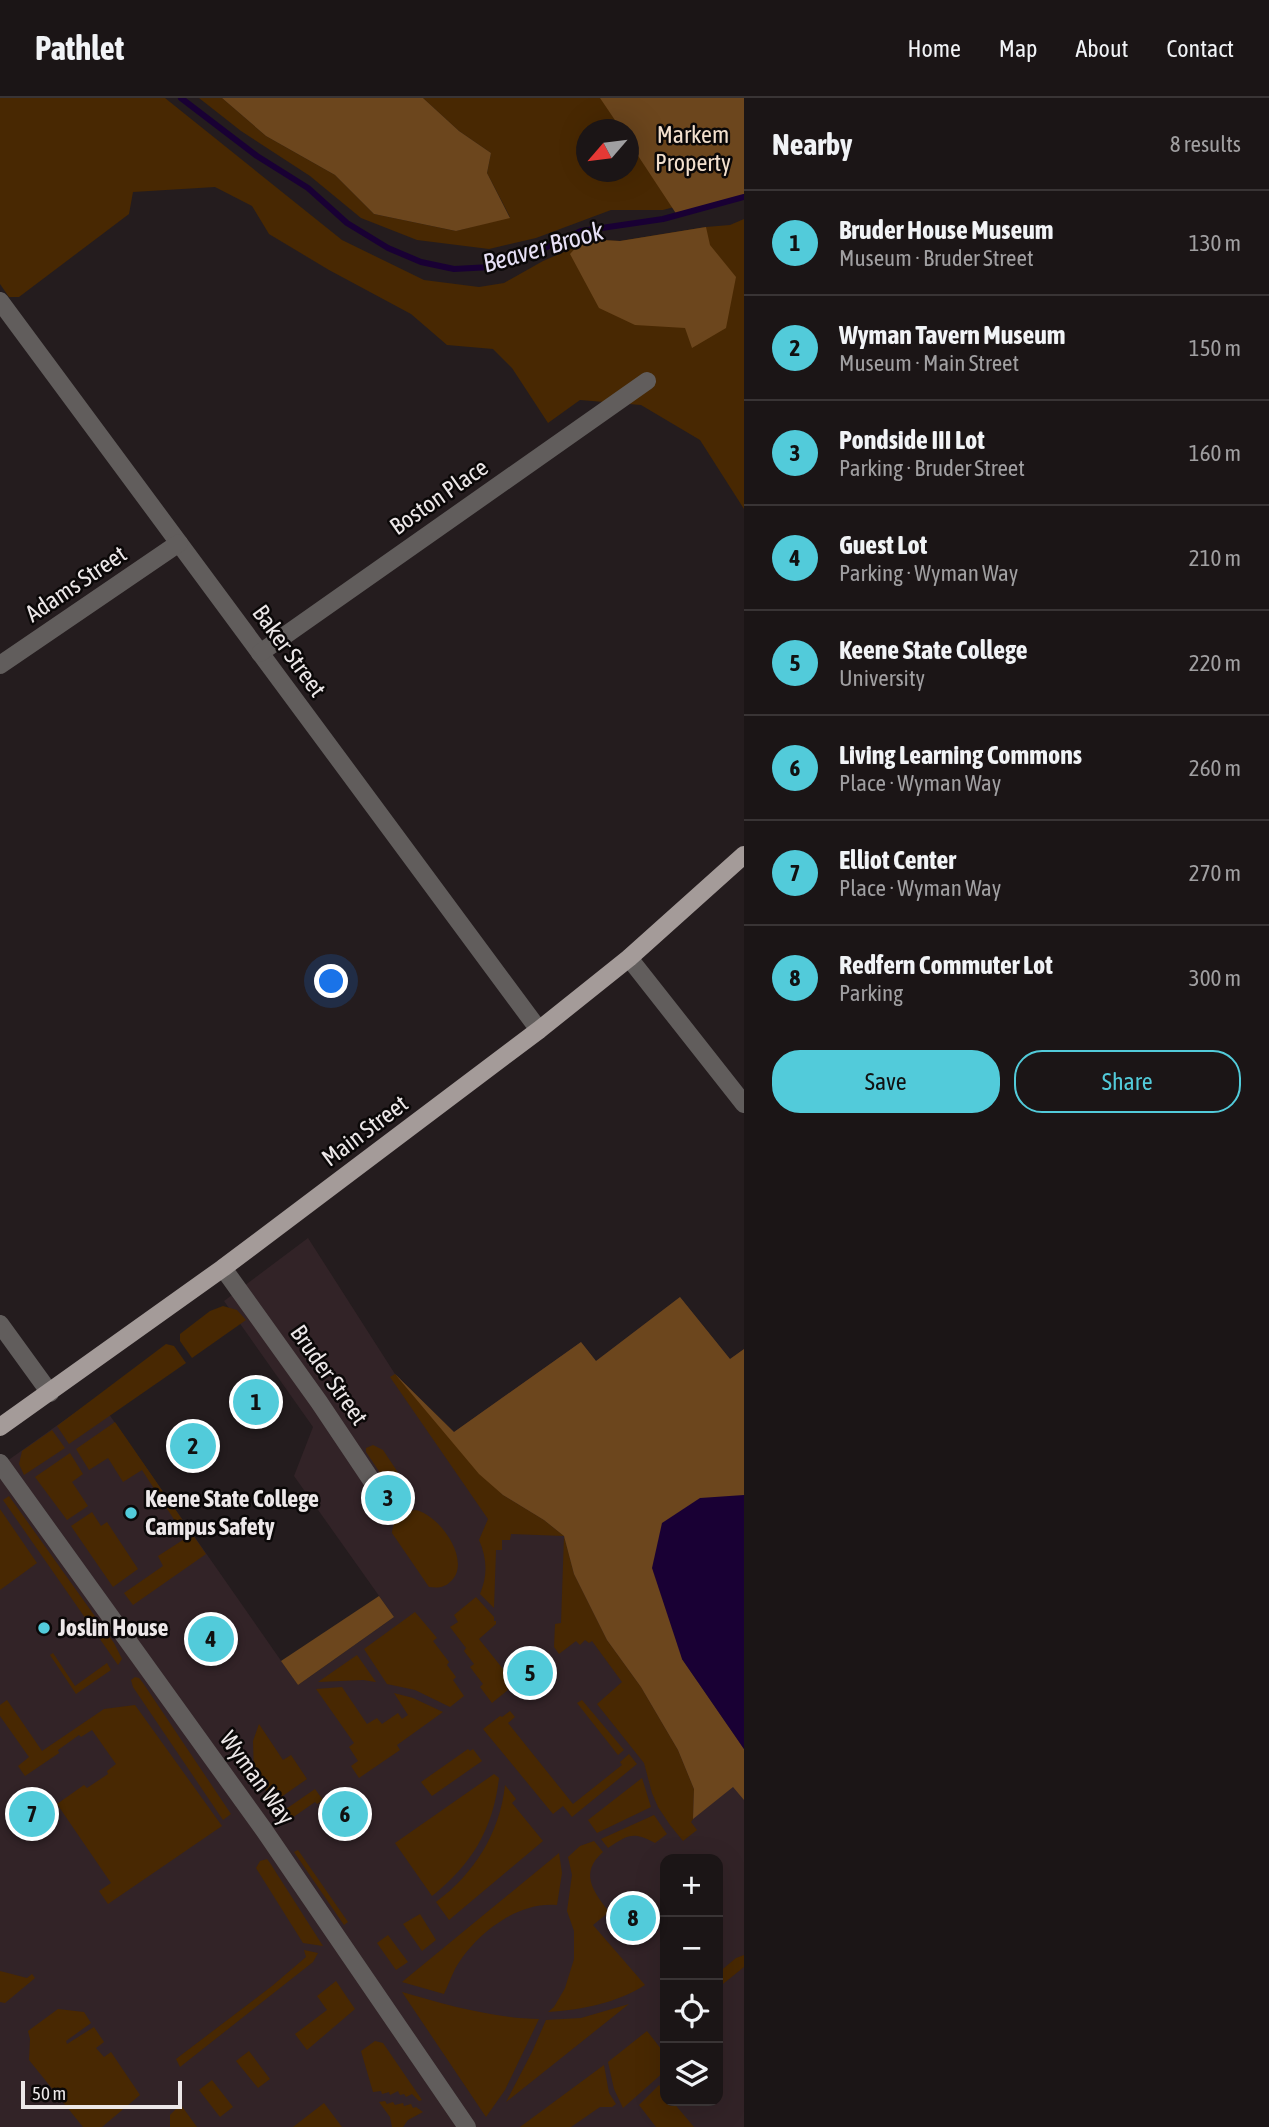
<!DOCTYPE html>
<html lang="en">
<head>
<meta charset="utf-8">
<style>
  :root { --surface:#1b1516; --page:#241e1f; --text:#f1f3f6; --muted:#a09fa1; --line:#393435; --accent:#52cbda }
  body { margin:0; font-family:"Asap Condensed",sans-serif; background:var(--page); color:var(--text) }
  .controls { position:absolute; right:21px; bottom:21px; display:grid; overflow:hidden; border-radius:14px; box-shadow:0 7px 28px #0002 }
  .controls button { width:63px; height:63px; display:grid; place-items:center; padding:0; border:0; border-bottom:2px solid var(--line); background:var(--surface); color:var(--text); font:35px sans-serif }
  .compass { position:absolute; left:576px; top:21px; width:63px; height:63px; border-radius:50%; background:var(--surface); box-shadow:0 7px 28px #0002; rotate:242deg }
  .scale { position:absolute; left:21px; bottom:18px; width:161px; box-sizing:border-box; padding-left:7px; border:4px solid #ece7e8; border-top:0; font-size:19px; line-height:24px; white-space:nowrap; color:#ece7e8; -webkit-text-stroke:5px #0b0808; paint-order:stroke }
  .you { position:absolute; left:332px; top:884px; width:24px; height:24px; margin:-18px; border:5px solid #fff; border-radius:50%; background:#1a73e8; box-shadow:0 0 0 10px #1a73e833 }
  .badge { display:grid; place-items:center; width:46px; height:46px; border-radius:50%; background:var(--accent); color:#111; font-size:23px; font-weight:700 }
  .pin { position:absolute; translate:-50% -50%; border:4px solid #fff; box-shadow:0 2px 7px #0006 }
  .list { margin:0; padding:0; list-style:none }
  h2 { display:flex; justify-content:space-between; align-items:center; height:91px; margin:0; padding:0 28px; font-size:30px }
  h2 small { font-size:23px; font-weight:400; color:var(--muted) }
  .list li { display:grid; grid-template-columns:46px 1fr auto; gap:21px; align-items:center; box-sizing:border-box; height:105px; padding:0 28px; border-top:2px solid var(--line) }
  .list b { display:block; font-size:26px; white-space:nowrap }
  .list p { margin:0; font-size:23px; white-space:nowrap; color:var(--muted) }
  .list em { font-size:23px; font-style:normal; color:var(--muted) }
  .actions { display:flex; gap:14px; padding:21px 28px }
  .actions a { flex:1; padding:16px 0; border:2px solid var(--accent); border-radius:28px; text-align:center; font-size:24px; color:var(--accent) }
  .actions .main { background:var(--accent); color:#111 }
  .icon { flex:none; width:38px; height:38px; fill:none; stroke:currentColor; stroke-width:2; stroke-linecap:round; stroke-linejoin:round }
  .map { position:relative; flex:none; width:744px; height:2029px; overflow:hidden }
  header { display:flex; align-items:center; gap:42px; box-sizing:border-box; height:98px; padding:0 35px; background:var(--surface); border-bottom:2px solid var(--line) }
  header strong { font-size:33px }
  nav { display:flex; gap:38px; margin-inline-start:auto; font-size:24px }
  main { display:flex }
  aside { flex:1; background:var(--surface) }
  .map>svg:first-child { display:block }
  .built { fill:#322327; fill-rule:evenodd }
  .green { fill:#482802; fill-rule:evenodd }
  .forest { fill:#6c461d }
  .water { fill:#190034 }
  .lines { fill:none; stroke-linecap:round; stroke-linejoin:round }
  .stream { stroke:#190034; stroke-width:6 }
  .minor { stroke:#615d5c; stroke-width:18 }
  .major { stroke:#a49b99; stroke-width:18 }
  .poi-dot { fill:#52cbda; stroke:#0b0808; stroke-width:2.5 }
  .labels { text-anchor:middle; stroke-width:5; stroke-linejoin:round; paint-order:stroke }
  .park-label { font-size:24px; fill:#f3e0ce; stroke:#0b0808 }
  .street-label { font-size:24px; fill:#ece7e8; stroke:#0b0808 }
  .poi-label { font-size:24px; font-weight:bold; fill:#ece7e8; stroke:#0b0808; text-anchor:start }
  .water-label { font-size:26px; font-style:italic; fill:#e7e0f6; stroke:#0b0808 }
</style>
</head>
<body>
<header>
<strong>Pathlet</strong>
<nav><a>Home</a><a>Map</a><a>About</a><a>Contact</a></nav>
</header>
<main>
<div class="map">
<svg width="744" height="2029" viewBox="0 0 744 2029">
  <rect width="100%" height="100%" fill="#241c1e"/>
  <path class="built" d="M308,1140L395,1276L454,1334L581,1244L596,1263L680,1199L730,1261L744,1251V2029H0V1368L97,1299L298,1587L394,1519L294,1378L313,1329L224,1203ZM665,1761H718V2003H665Z"/>
  <g class="green">
    <polygon points="0,0 165,0 342,142 424,182 479,189 504,185 543,163 578,148 584,141 620,143 706,129 730,127 744,121 744,411 700,342 641,307 580,302 548,325 512,270 493,251 447,247 411,216 329,172 269,136 252,108 215,89 133,94 129,116 19,199 9,199 0,186"/>
    <path d="M199,0H222L266,38L335,77L374,116L456,133L510,119L487,75L491,55L459,33L423,0H744V90L663,112H611L536,140L489,151L417,142L361,120L310,78L241,33ZM586,32H628V74H586Z"/>
    <polygon points="223,1208 237,1212 246,1222 192,1260 180,1243 180,1236 210,1213"/>
    <polygon points="166,1246 174,1248 186,1265 69,1346 57,1328"/>
    <path d="M395,1276L503,1397L544,1422L564,1438L574,1476L607,1542L641,1589L678,1652L694,1691L693,1721L691,1724L697,1732L683,1743L670,1727L658,1709L652,1695L644,1665L597,1606L622,1584L592,1543L589,1545L585,1542L580,1547L576,1543L559,1556L554,1549L555,1526L561,1525L564,1438L511,1436L510,1442H502V1452H496L494,1510L480,1496C488,1477 487,1460 479,1442L488,1421L390,1279Z"/>
    <polygon points="115,1324 206,1456 133,1507 124,1495 163,1468 158,1458 186,1440 142,1372 123,1384 108,1360 89,1372 76,1351"/>
    <polygon points="52,1332 65,1350 24,1377 19,1366 22,1353"/>
    <polygon points="373,1347 383,1352 407,1388 395,1391 387,1385 366,1354 366,1350"/>
    <polygon points="70,1355 83,1376 72,1384 88,1408 67,1422 35,1379"/>
    <polygon points="9,1398 114,1545 122,1561 118,1567 3,1402"/>
    <polygon points="0,1411 37,1465 0,1492"/>
    <path d="M415,1412C438,1415 474,1464 450,1484C444,1490 437,1490 429,1489L392,1435C393,1421 401,1414 415,1412Z"/>
    <polygon points="92,1414 101,1428 107,1424 138,1471 113,1489 71,1428"/>
    <polygon points="476,1499 494,1519 494,1523 496,1523 496,1526 479,1541 515,1586 492,1605 480,1589 483,1586 470,1569 474,1566 464,1553 466,1550 450,1529 458,1524 454,1517"/>
    <polygon points="415,1514 437,1540 433,1543 449,1564 447,1567 456,1579 453,1582 464,1598 450,1609 415,1592 387,1586 364,1551"/>
    <polygon points="53,1555 75,1588 107,1565 111,1572 76,1596 50,1557"/>
    <polygon points="357,1557 376,1584 363,1582 318,1584"/>
    <polygon points="135,1579 139,1580 143,1585 231,1716 223,1722 133,1589 131,1582"/>
    <polygon points="342,1589 367,1626 377,1620 382,1626 398,1615 402,1621 408,1617 394,1595 413,1600 443,1614 397,1647 400,1652 359,1680 351,1668 358,1663 349,1649 354,1645 316,1591"/>
    <polygon points="7,1602 42,1653 104,1611 135,1607 222,1728 108,1806 99,1793 111,1785 57,1706 84,1687 87,1690 108,1676 107,1673 116,1666 92,1632 81,1639 79,1637 58,1652 59,1655 25,1678 18,1668 29,1659 0,1618 0,1607"/>
    <polygon points="582,1602 624,1652 618,1657 577,1605"/>
    <polygon points="510,1613 515,1619 508,1625 573,1706 622,1667 620,1664 629,1656 637,1666 572,1719 563,1708 553,1716 483,1631 500,1618 502,1619"/>
    <polygon points="259,1626 283,1662 291,1657 307,1681 274,1704 254,1676 253,1643"/>
    <polygon points="468,1651 470,1653 473,1651 482,1663 432,1698 421,1684"/>
    <path d="M494,1676L499,1680C493,1731 472,1766 432,1798L395,1745Z"/>
    <polygon points="642,1680 651,1709 597,1735 588,1722"/>
    <path d="M505,1687L516,1701L512,1705L543,1743L449,1822L436,1804C474,1776 500,1735 505,1687Z"/>
    <polygon points="315,1691 323,1702 317,1706 315,1704 292,1720 286,1711"/>
    <path d="M654,1717L667,1736L655,1745C633,1733 628,1737 608,1750L601,1741Z"/>
    <path d="M594,1743L603,1754C579,1775 593,1793 609,1814L593,1827L645,1887C617,1905 581,1912 548,1914L554,1909L565,1890L574,1861V1833L567,1813L572,1777L568,1759L580,1748Z"/>
    <polygon points="298,1752 348,1824 344,1827 294,1754"/>
    <path d="M559,1755L562,1775L557,1807C517,1803 474,1837 455,1871C451,1879 448,1887 444,1896L402,1884Z"/>
    <polygon points="267,1761 270,1765 323,1848 303,1845 256,1770 260,1763"/>
    <polygon points="420,1816 436,1842 422,1853 403,1826"/>
    <polygon points="388,1837 408,1864 396,1872 377,1845"/>
    <polygon points="304,1852 318,1855 313,1864 180,1969 176,1961 272,1888 306,1859"/>
    <polygon points="744,1857 744,1869 718,1890 718,1875 736,1860"/>
    <polygon points="0,1873 27,1880 32,1876 35,1880 5,1905 0,1904"/>
    <polygon points="336,1883 355,1911 307,1952 295,1936 327,1912 317,1898"/>
    <path d="M402,1894C446,1907 493,1920 539,1921L505,1992L486,2019Z"/>
    <polygon points="629,1906 506,2004 532,1954 546,1922 581,1920"/>
    <polygon points="58,1911 84,1914 91,1925 66,1943 67,1946 94,1929 104,1944 96,1950 104,1959 111,1954 140,1997 102,2029 83,2029 29,1962 30,1941 28,1933"/>
    <polygon points="647,1933 665,1956 665,1973 623,2010 614,1991 608,1964"/>
    <polygon points="375,1943 383,1945 422,2002 419,2003 412,1996 406,1999 404,1996 400,1997 398,1993 390,1997 389,1994 382,1996 381,1993 373,1994 361,1953"/>
    <polygon points="249,1953 270,1981 258,1990 236,1963"/>
    <polygon points="604,1967 609,1995 616,2006 612,2009 600,2009 571,2029 520,2029"/>
    <polygon points="212,1982 233,2009 220,2019 199,1992"/>
    <polygon points="659,1987 665,1994 665,2003 672,2003 694,2029 656,2029 639,2007"/>
    <polygon points="385,2003 387,2006 393,2004 395,2007 403,2005 404,2008 411,2006 413,2010 416,2009 423,2014 408,2022 403,2029 392,2029 390,2019 379,2004"/>
    <polygon points="324,2005 342,2029 293,2029"/>
    <polygon points="180,2007 181,2007 197,2029 170,2029 170,2017"/>
  </g>
  <g class="forest">
    <polygon points="222,0 423,0 459,33 491,55 487,75 510,120 456,133 374,116 335,77 266,38"/>
    <polygon points="600,0 744,0 744,99 677,117 629,44 628,32 621,31"/>
    <polygon points="706,129 710,147 736,179 726,230 692,250 685,230 635,227 599,210 570,156 584,141 620,143"/>
    <polygon points="680,1199 730,1261 744,1251 744,1397 740,1399 682,1561 744,1651 744,1702 733,1689 693,1721 694,1691 678,1652 641,1589 607,1542 574,1476 564,1438 544,1422 503,1397 479,1376 395,1276 454,1334 581,1244 596,1263"/>
    <polygon points="379,1498 394,1519 298,1587 281,1563"/>
  </g>
  <polygon class="water" points="744,1397 744,1651 682,1561 652,1470 662,1425 700,1400"/>
  <g class="lines">
    <polyline class="stream" points="181,0 257,58 308,90 347,125 388,150 421,164 454,171 491,169 534,155 581,133 663,121 744,99"/>
    <g class="minor">
      <polyline points="0,203 539,932"/>
      <polyline points="260,555 647,283"/>
      <polyline points="0,567 179,445"/>
      <polyline points="629,860 744,1006"/>
      <polyline points="223,1170 319,1304 392,1413"/>
      <polyline points="0,1226 50,1295"/>
      <polyline points="0,1365 264,1732 467,2029"/>
    </g>
    <polyline class="major" points="0,1329 223,1170 539,932 629,860 744,757"/>
  </g>
  <g class="poi-dot">
    <circle cx="131" cy="1415" r="7"/>
    <circle cx="44" cy="1530" r="7"/>
  </g>
  <g class="labels">
    <g class="park-label">
      <text x="693" y="45">Markem<tspan x="693" dy="28">Property</tspan></text>
    </g>
    <g class="street-label">
      <text transform="translate(439 399) rotate(-35)" y="8">Boston Place</text>
      <text transform="translate(76 486) rotate(-34)" y="8">Adams Street</text>
      <text transform="translate(289 553) rotate(54)" y="8">Baker Street</text>
      <text transform="translate(365 1033) rotate(-37)" y="8">Main Street</text>
      <text transform="translate(329 1277) rotate(55)" y="8">Bruder Street</text>
      <text transform="translate(257 1680) rotate(54)" y="8">Wyman Way</text>
    </g>
    <g class="poi-label">
      <text x="145" y="1409">Keene State College<tspan x="145" dy="28">Campus Safety</tspan></text>
      <text x="58" y="1538">Joslin House</text>
    </g>
    <g class="water-label">
      <text transform="translate(543 149) rotate(-16)" y="9">Beaver Brook</text>
    </g>
  </g>
</svg>
<div class="controls">
<button>+</button>
<button>−</button>
<button><svg class="icon" aria-label="locate" viewBox="0 0 24 24"><circle cx="12" cy="12" r="6"/><path d="M12 2v4M12 18v4M2 12h4M18 12h4"/></svg></button>
<button><svg class="icon" aria-label="layers" viewBox="0 0 24 24"><path d="M12 4l9 5-9 5-9-5zM3 14l9 5 9-5"/></svg></button>
</div>
<svg class="compass" viewBox="-18 -18 36 36"><path d="M0-13l5 13h-10z" fill="#e53935"/><path d="M0 13l5-13h-10z" fill="#a09fa1"/></svg>
<div class="scale">50 m</div>
<div class="you"></div>
<div class="pin badge" style="left:256px;top:1304px">1</div>
<div class="pin badge" style="left:193px;top:1348px">2</div>
<div class="pin badge" style="left:388px;top:1400px">3</div>
<div class="pin badge" style="left:211px;top:1541px">4</div>
<div class="pin badge" style="left:530px;top:1575px">5</div>
<div class="pin badge" style="left:345px;top:1716px">6</div>
<div class="pin badge" style="left:32px;top:1716px">7</div>
<div class="pin badge" style="left:633px;top:1820px">8</div>
</div>
<aside>
<h2>Nearby<small>8 results</small></h2>
<ul class="list">
<li><span class="badge">1</span><div><b>Bruder House Museum</b><p>Museum · Bruder Street</p></div><em>130 m</em></li>
<li><span class="badge">2</span><div><b>Wyman Tavern Museum</b><p>Museum · Main Street</p></div><em>150 m</em></li>
<li><span class="badge">3</span><div><b>Pondside III Lot</b><p>Parking · Bruder Street</p></div><em>160 m</em></li>
<li><span class="badge">4</span><div><b>Guest Lot</b><p>Parking · Wyman Way</p></div><em>210 m</em></li>
<li><span class="badge">5</span><div><b>Keene State College</b><p>University</p></div><em>220 m</em></li>
<li><span class="badge">6</span><div><b>Living Learning Commons</b><p>Place · Wyman Way</p></div><em>260 m</em></li>
<li><span class="badge">7</span><div><b>Elliot Center</b><p>Place · Wyman Way</p></div><em>270 m</em></li>
<li><span class="badge">8</span><div><b>Redfern Commuter Lot</b><p>Parking</p></div><em>300 m</em></li>
</ul>
<div class="actions"><a class="main">Save</a><a>Share</a></div>
</aside>
</main>
</body>
</html>
